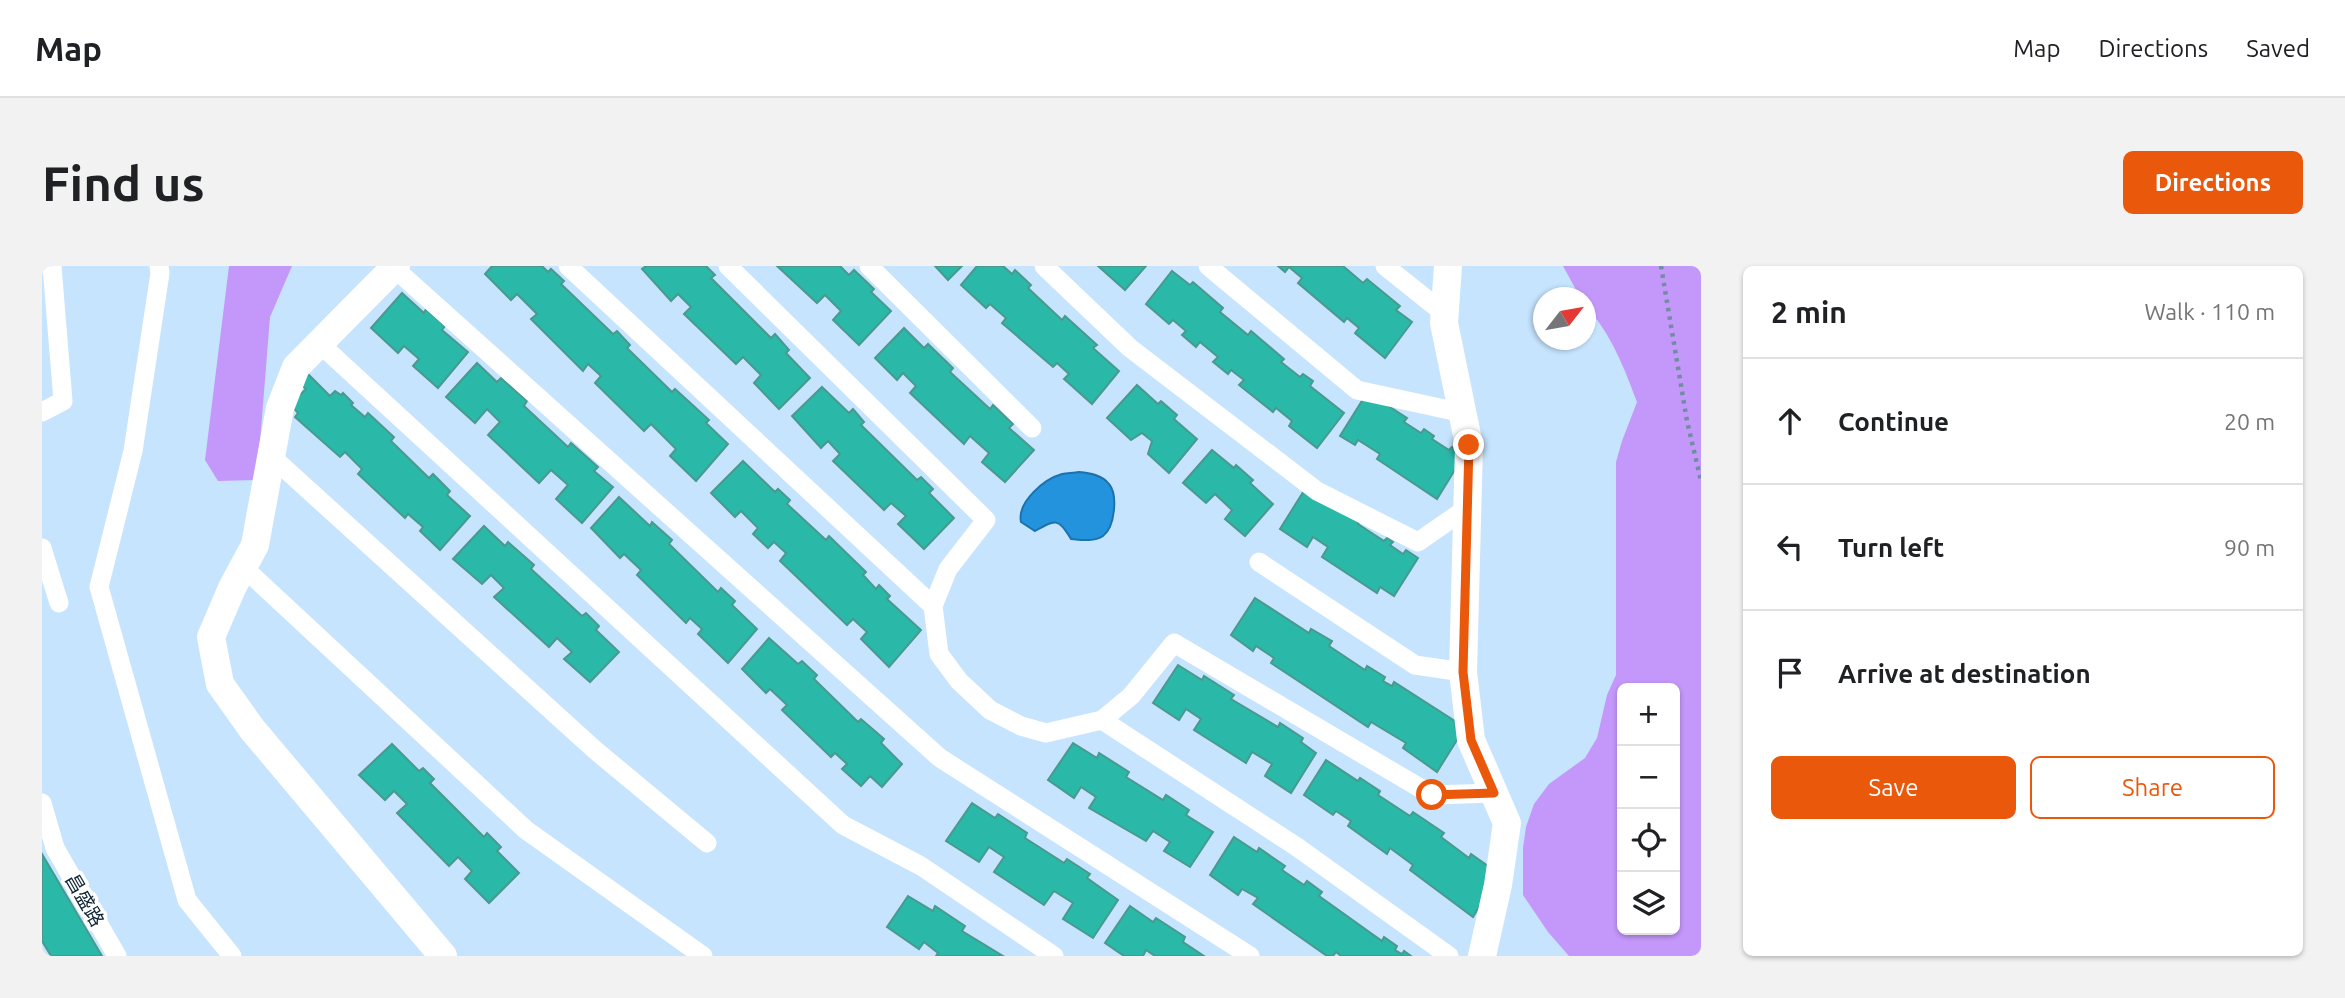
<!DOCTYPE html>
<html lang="en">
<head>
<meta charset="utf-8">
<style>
  :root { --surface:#fff; --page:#f2f2f2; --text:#202124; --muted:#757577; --line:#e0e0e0; --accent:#ea580c }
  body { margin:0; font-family:Ubuntu,"Noto Sans SC",sans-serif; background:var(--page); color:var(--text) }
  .controls { position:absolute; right:21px; bottom:21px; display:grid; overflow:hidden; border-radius:10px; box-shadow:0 2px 5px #0004 }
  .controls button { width:63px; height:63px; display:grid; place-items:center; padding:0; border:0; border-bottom:2px solid var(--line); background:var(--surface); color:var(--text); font:35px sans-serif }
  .compass { position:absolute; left:1491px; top:21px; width:63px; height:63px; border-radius:50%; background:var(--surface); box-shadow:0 2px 5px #0004; rotate:59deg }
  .stop { position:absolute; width:21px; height:21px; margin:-16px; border:5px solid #ea580c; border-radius:50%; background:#fff }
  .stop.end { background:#ea580c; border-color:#fff; box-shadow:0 2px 7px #0008 }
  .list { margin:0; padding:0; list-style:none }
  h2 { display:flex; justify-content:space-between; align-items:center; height:91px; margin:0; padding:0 28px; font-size:30px }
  h2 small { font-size:23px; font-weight:400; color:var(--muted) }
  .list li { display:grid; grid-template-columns:46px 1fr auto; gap:21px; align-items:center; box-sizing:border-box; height:126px; padding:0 28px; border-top:2px solid var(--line) }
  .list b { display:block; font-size:26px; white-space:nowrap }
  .list em { font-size:23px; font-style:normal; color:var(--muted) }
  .actions { display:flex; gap:14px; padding:21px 28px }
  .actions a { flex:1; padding:16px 0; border:2px solid var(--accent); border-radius:10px; text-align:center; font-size:24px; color:var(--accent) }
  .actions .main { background:var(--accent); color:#fff }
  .icon { flex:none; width:38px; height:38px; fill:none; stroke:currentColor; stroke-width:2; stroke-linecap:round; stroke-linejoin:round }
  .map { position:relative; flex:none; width:1659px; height:690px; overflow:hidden; border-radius:10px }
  header { display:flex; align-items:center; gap:42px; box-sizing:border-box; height:98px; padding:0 35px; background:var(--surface); border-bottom:2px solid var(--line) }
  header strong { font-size:33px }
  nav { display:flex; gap:38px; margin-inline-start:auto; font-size:24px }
  .intro { display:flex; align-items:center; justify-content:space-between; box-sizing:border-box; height:168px; padding:0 42px }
  h1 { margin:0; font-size:49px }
  .button { padding:18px 32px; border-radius:10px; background:var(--accent); color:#fff; font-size:24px; font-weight:700 }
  main { display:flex; gap:42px; padding:0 42px }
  aside { flex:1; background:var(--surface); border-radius:10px; box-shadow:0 2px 5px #0004 }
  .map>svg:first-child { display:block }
  .forest { fill:#c497fa; fill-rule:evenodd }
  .water { fill:#2393dd; stroke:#1d72ab; stroke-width:2 }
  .building { fill:#2ab8a9; stroke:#49998e; stroke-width:2 }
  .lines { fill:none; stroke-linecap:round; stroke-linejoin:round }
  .path { stroke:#728ca2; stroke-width:4.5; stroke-dasharray:3.5 5; stroke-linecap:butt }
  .street { stroke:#fff; stroke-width:19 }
  .secondary { stroke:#fff; stroke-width:28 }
  .route { stroke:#ea580c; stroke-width:9 }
  .labels { text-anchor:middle; stroke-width:7; stroke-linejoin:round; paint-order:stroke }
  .street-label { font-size:19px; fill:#102535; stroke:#fff }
</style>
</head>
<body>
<header>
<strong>Map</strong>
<nav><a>Map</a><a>Directions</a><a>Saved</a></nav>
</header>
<div class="intro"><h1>Find us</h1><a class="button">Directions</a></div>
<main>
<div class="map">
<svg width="1659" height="690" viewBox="0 0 1659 690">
  <rect width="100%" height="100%" fill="#c6e4fe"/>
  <g class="forest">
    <polygon points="187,0 250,0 228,51 215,214 176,215 163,194"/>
    <path d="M1521,0H1659V690H1527L1506,666L1481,629V582L1484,561L1492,538L1507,518L1543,492L1555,472L1565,429L1574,409V196L1580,175L1595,136C1582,101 1569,68 1544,40V32L1538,31ZM1580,422H1633V664H1580Z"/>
  </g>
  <path class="water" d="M1037,206C1048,207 1060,209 1067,218C1076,229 1073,261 1061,270C1052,276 1039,274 1029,273C1016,252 1014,253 993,265L979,256C975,236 1002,213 1020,208C1026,207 1032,207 1037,206Z"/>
  <g class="building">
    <polygon points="450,0 500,0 506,6 509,3 522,15 519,18 571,68 575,65 588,79 585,82 630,126 633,123 667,154 664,157 686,178 654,215 628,190 634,183 609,158 602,165 553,117 559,110 546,98 541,105 489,53 495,48 475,28 469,34 443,8"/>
    <polygon points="604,0 664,0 673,9 669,12 729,72 733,68 747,84 744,87 768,112 737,143 712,117 719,109 701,91 694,98 642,48 649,41 636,28 629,35 600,3"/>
    <polygon points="735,0 798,0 807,9 812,4 832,23 829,26 849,45 817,79 791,54 799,45 783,29 775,37"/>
    <polygon points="893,0 920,0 906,14"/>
    <polygon points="935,0 961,0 970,8 973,4 989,19 986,22 1020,54 1023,50 1055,79 1051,82 1077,105 1050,138 1022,113 1027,108 1015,97 1011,101 960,57 964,52 948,38 944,42 919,19"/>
    <polygon points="1056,0 1104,0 1083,24"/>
    <polygon points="1236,0 1301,0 1321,17 1325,13 1358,40 1354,44 1370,56 1343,92 1313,67 1317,62 1305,52 1302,56 1256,17 1260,12 1247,1 1243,6"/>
    <polygon points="1130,5 1148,19 1151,16 1181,42 1178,46 1206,69 1209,65 1242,93 1239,96 1258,111 1261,108 1271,115 1268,120 1302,147 1275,182 1247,160 1250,155 1234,142 1231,146 1197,119 1202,114 1189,104 1186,108 1171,96 1176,91 1158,76 1154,81 1140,69 1144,65 1131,54 1127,58 1104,38"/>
    <polygon points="360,27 382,47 384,43 403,60 400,64 426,86 396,122 371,100 377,93 362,80 356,87 329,62"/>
    <polygon points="862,62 882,82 886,78 911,102 908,106 948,143 951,139 971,158 967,162 992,184 963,216 940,196 947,187 928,170 922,178 868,127 874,120 861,107 855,114 833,92"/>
    <polygon points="435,97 455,116 459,112 485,135 482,140 526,181 529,177 556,201 552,205 571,221 540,257 514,233 526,219 509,204 497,217 446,169 458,156 445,143 433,157 404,131"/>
    <polygon points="262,104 288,130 293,125 299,129 301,127 311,137 309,139 323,151 326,147 352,171 349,175 387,212 391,208 408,225 405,229 428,250 398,284 378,265 381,261 366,248 363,252 316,208 320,203 303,186 298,191 253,151 256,147 248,138 264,123 253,113"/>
    <polygon points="1095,119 1116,138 1119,135 1135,149 1132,153 1155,173 1127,207 1106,188 1110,175 1100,167 1089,174 1065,152"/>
    <polygon points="780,121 807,147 811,143 822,156 819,159 875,214 879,211 891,223 887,227 912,252 882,283 856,258 864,250 849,237 842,244 791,195 798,188 786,175 779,182 750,150"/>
    <polygon points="1323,130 1337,134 1365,152 1362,156 1379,167 1382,163 1392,170 1390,173 1407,184 1410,181 1422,189 1395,233 1335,193 1338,188 1316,174 1313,179 1298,170"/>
    <polygon points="1170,184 1192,202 1194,199 1211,214 1208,217 1231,238 1203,270 1183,253 1190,244 1173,228 1164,237 1141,217"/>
    <polygon points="701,195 733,226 736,223 748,234 745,238 784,274 787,270 824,306 821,309 834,323 837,319 848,330 845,333 879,364 847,401 819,373 825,366 811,353 805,359 738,295 744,287 732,276 726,282 711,268 716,262 699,245 693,251 669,227"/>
    <polygon points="1263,223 1319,253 1316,258 1342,275 1345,272 1351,276 1348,279 1361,288 1364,284 1376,292 1352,330 1338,321 1335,327 1280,291 1286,281 1271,271 1265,281 1238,263"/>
    <polygon points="577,231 608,260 610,256 630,274 627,278 676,326 679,322 693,335 690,339 715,363 686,397 656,368 660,363 648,352 644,357 595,309 599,304 582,288 578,292 549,262"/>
    <polygon points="442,260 463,280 466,276 492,299 489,303 540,350 544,347 557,360 554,364 577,386 548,416 522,393 530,386 515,372 507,381 452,331 462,322 449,309 440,318 411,293"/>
    <polygon points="1213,332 1267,367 1269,363 1290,375 1287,380 1323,404 1325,400 1343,411 1341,415 1350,420 1352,416 1416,457 1413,461 1420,466 1395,506 1361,482 1364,477 1329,456 1326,461 1229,397 1232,392 1214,380 1211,385 1189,369"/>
    <polygon points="727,372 756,398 760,395 775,409 772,413 816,456 819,453 842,473 839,477 860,498 840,521 828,510 819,520 800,503 805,498 793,487 789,491 740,444 745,439 728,423 724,427 700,403"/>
    <polygon points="1136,399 1160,414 1162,410 1192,429 1189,433 1236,461 1238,457 1261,472 1259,476 1274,487 1249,527 1223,510 1230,498 1210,486 1204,497 1152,464 1159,453 1144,443 1137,454 1111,437"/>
    <polygon points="1031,477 1055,492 1057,487 1087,506 1084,511 1121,534 1124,529 1147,544 1144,549 1171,566 1148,601 1122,585 1128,576 1111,565 1104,575 1047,542 1054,531 1039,521 1032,532 1006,514"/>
    <polygon points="350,478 377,505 381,502 392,513 388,517 442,571 445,567 459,581 455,585 477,607 447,637 423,613 430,605 416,591 407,600 355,547 365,538 352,525 343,534 317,509"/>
    <polygon points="1284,494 1316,515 1318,512 1338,525 1336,529 1368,550 1371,546 1402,567 1399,571 1427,592 1429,588 1450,603 1454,613 1431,651 1368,604 1371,599 1348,582 1345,588 1306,560 1309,555 1294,545 1291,549 1262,529"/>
    <polygon points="930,537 953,552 956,548 985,567 983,572 1022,597 1025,593 1048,608 1045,612 1076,634 1051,672 1021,653 1031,637 1012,625 1002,639 952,606 962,591 947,581 937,596 904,575"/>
    <polygon points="1192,571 1215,586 1217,582 1243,600 1240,604 1262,619 1265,615 1280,626 1277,630 1340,675 1342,671 1355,680 1353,684 1360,688 1362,685 1369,690 1299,690 1294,686 1291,690 1285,690 1211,638 1216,632 1200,623 1196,629 1168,609"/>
    <polygon points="0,588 60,690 9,690 0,675"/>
    <polygon points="866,630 891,645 893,640 923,660 920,665 961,690 894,690 896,687 882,676 877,683 845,661"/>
    <polygon points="1088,640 1111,656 1114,652 1143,671 1141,676 1162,690 1113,690 1104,684 1101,690 1082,690 1063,677"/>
  </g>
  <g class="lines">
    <polyline class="path" points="1619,0 1645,155 1659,215"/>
    <g class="street">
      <polyline points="117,0 118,7 91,185 57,321 145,634 190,690"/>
      <polyline points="526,0 891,340"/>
      <polyline points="686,0 944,254 906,303 891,340 897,388 917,415 948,444 979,460 1004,467 1060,454 1089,430 1132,377 1390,529 1452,527"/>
      <polyline points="827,0 990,162"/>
      <polyline points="1002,0 1088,82 1275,225 1376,276 1425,242"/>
      <polyline points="1166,0 1315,124 1421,147"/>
      <polyline points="1343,0 1403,48"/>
      <polyline points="352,2 898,492 1208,690"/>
      <polyline points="277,77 801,559 879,600 1012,690"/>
      <polyline points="0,146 21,135 10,0"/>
      <polyline points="229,190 553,484 665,577"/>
      <polyline points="0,282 17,337"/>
      <polyline points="1217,296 1373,399 1421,406"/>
      <polyline points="201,301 484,564 661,690"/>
      <polyline points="1060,454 1255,581 1407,690"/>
      <polyline points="0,537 13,582 75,690"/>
    </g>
    <g class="secondary">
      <polyline points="354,0 254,101 238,142 213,279 190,322 169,371 178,418 210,463 401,690"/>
      <polyline points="1406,0 1402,57 1427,179 1421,406 1429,474 1465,557 1456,619 1440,690"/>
    </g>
  </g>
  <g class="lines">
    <polyline class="route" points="1390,529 1452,527 1429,474 1421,406 1427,179"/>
  </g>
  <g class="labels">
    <g class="street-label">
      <text transform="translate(43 634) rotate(60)" y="7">昌盛路</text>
    </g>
  </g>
</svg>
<div class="controls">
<button>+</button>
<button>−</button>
<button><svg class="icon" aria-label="locate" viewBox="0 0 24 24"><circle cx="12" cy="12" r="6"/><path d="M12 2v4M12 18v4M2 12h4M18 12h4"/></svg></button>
<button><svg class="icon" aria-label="layers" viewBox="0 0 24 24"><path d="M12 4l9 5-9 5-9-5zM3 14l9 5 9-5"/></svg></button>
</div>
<svg class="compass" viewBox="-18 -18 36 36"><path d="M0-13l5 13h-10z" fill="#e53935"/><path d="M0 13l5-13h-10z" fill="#757577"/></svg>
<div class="stop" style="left:1390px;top:529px"></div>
<div class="stop end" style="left:1427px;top:179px"></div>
</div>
<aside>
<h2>2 min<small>Walk · 110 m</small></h2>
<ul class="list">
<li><svg class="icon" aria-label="ahead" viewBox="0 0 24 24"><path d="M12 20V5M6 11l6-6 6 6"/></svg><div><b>Continue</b></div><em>20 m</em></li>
<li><svg class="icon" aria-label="left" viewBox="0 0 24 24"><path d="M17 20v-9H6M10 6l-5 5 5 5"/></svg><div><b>Turn left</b></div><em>90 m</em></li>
<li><svg class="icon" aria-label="arrive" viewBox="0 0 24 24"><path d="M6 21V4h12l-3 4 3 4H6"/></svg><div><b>Arrive at destination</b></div></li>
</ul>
<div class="actions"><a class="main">Save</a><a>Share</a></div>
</aside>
</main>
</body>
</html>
